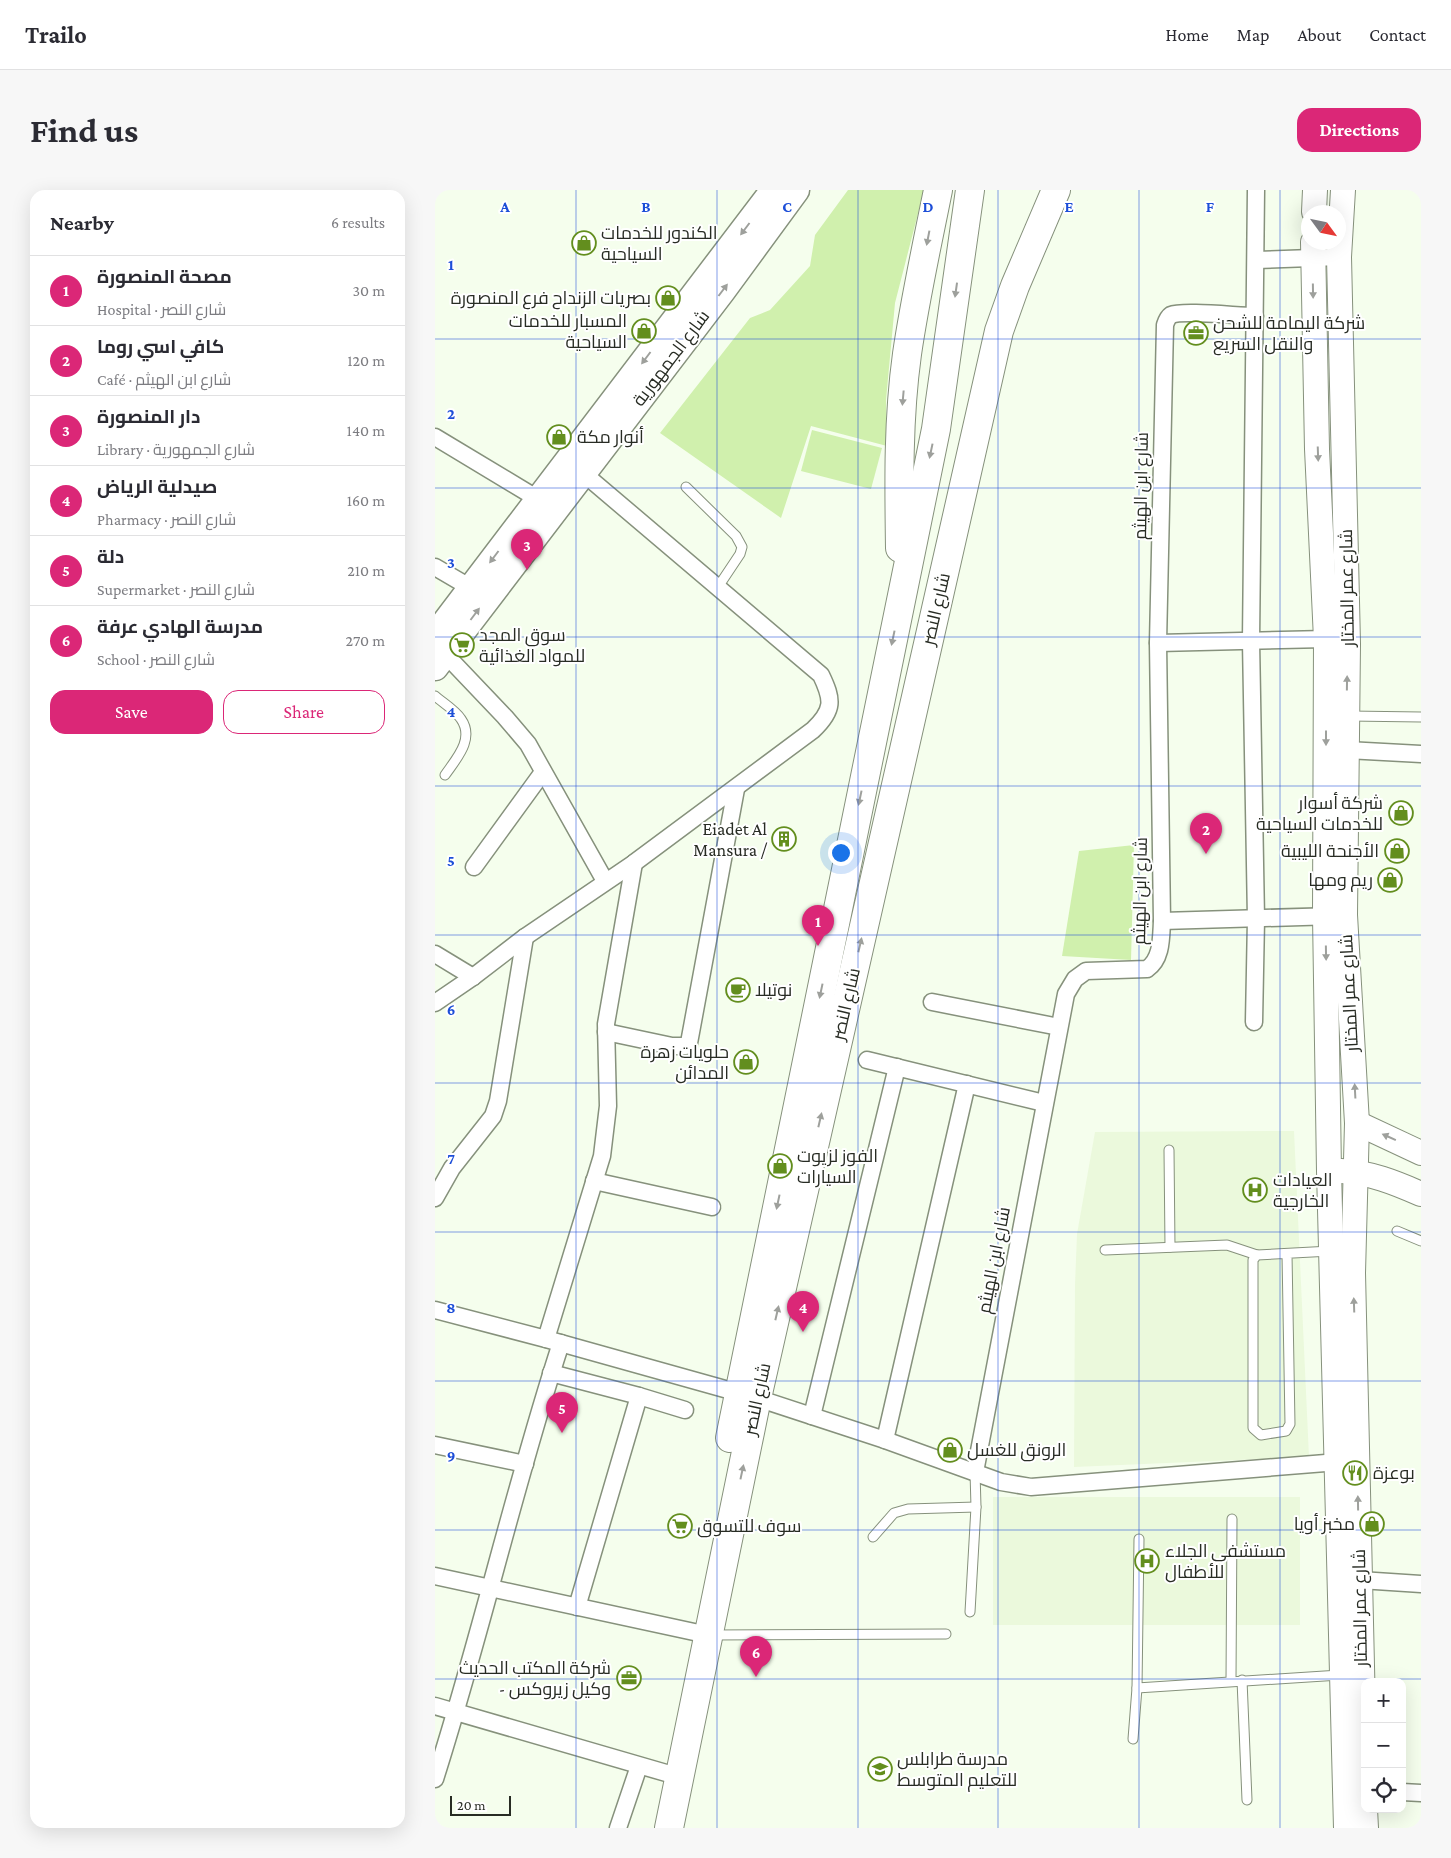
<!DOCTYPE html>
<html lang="en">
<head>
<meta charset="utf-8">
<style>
  :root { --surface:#fff; --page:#f7f7f7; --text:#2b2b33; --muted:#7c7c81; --line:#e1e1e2; --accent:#db2777 }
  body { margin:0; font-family:"Crimson Pro",Cairo,serif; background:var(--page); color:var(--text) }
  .controls { position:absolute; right:15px; bottom:15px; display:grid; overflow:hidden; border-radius:10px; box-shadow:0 5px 20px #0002 }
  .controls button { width:45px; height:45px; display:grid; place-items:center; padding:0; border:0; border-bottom:1px solid var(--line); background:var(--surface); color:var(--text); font:25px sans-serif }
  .compass { position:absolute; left:866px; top:15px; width:45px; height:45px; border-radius:50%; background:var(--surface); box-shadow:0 5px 20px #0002; rotate:123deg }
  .scale { position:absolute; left:15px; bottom:12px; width:61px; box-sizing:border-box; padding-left:5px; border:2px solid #282c24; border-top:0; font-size:14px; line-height:18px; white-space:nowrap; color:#282c24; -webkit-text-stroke:4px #fff; paint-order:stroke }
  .you { position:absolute; left:405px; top:662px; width:18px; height:18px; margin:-12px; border:4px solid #fff; border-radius:50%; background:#1a73e8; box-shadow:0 0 0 8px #1a73e833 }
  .badge { display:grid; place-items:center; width:32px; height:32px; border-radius:50%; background:var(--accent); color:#fff; font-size:16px; font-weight:700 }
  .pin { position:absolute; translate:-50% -41px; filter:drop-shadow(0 1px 2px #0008) }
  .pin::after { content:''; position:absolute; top:26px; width:18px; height:15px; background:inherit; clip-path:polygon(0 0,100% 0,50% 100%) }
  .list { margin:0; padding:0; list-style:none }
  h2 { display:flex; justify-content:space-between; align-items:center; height:65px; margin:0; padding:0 20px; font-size:21px }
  h2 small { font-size:16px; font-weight:400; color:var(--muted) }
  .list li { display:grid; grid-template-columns:32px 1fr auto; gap:15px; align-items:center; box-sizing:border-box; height:70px; padding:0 20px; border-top:1px solid var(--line) }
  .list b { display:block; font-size:19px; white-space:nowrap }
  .list p { margin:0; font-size:16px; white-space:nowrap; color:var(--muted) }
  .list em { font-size:16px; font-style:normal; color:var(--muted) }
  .actions { display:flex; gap:10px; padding:15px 20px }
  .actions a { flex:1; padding:11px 0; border:1px solid var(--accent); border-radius:15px; text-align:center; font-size:18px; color:var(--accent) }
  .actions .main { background:var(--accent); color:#fff }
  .icon { flex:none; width:28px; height:28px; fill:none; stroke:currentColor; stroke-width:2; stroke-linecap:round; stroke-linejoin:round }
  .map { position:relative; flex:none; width:986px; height:1638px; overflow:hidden; border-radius:15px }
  header { display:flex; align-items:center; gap:30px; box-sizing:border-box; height:70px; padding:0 25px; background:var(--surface); border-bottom:1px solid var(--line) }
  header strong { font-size:24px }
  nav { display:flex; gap:28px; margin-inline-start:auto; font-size:18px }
  .intro { display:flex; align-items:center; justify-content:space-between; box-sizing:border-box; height:120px; padding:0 30px }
  h1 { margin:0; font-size:35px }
  .button { padding:12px 22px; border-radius:15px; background:var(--accent); color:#fff; font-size:18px; font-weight:700 }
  main { display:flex; gap:30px; padding:0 30px }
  aside { flex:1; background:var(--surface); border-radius:15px; box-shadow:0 5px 20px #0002 }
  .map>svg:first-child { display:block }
  .built { fill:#ebf9dc }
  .green { fill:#d0f0ad }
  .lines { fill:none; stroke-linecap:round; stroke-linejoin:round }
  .service-casing { stroke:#86917c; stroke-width:11 }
  .minor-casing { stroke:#86917c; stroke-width:19 }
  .secondary-casing { stroke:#86917c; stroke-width:26 }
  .primary-casing { stroke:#86917c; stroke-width:29 }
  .trunk-casing { stroke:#86917c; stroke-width:30 }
  .service { stroke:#fff; stroke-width:9 }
  .minor { stroke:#fff; stroke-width:16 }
  .secondary { stroke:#fff; stroke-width:24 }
  .primary { stroke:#fff; stroke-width:26 }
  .trunk { stroke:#fff; stroke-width:28 }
  .oneway { fill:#9ea09c }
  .grid { fill:none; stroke:#1d4ed8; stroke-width:1; stroke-opacity:0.55 }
  .labels { text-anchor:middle; stroke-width:4; stroke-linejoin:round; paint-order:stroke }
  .poi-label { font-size:18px; fill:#282c24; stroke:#fff; text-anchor:start }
  .street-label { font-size:18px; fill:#282c24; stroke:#fff }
  .grid-label { font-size:16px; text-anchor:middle; font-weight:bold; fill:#1d4ed8; stroke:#fff; stroke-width:4; stroke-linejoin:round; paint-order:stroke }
</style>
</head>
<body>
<header>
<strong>Trailo</strong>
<nav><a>Home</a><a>Map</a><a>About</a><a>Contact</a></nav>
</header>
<div class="intro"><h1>Find us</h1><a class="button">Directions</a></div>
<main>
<aside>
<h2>Nearby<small>6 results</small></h2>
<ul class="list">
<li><span class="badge">1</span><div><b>مصحة المنصورة</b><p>Hospital · شارع النصر</p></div><em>30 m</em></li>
<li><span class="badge">2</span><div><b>كافي اسي روما</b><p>Café · شارع ابن الهيثم</p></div><em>120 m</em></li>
<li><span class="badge">3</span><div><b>دار المنصورة</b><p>Library · شارع الجمهورية</p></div><em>140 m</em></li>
<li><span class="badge">4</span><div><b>صيدلية الرياض</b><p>Pharmacy · شارع النصر</p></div><em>160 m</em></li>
<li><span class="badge">5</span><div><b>دلة</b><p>Supermarket · شارع النصر</p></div><em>210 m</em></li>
<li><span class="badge">6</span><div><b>مدرسة الهادي عرفة</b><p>School · شارع النصر</p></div><em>270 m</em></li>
</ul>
<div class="actions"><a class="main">Save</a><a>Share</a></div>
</aside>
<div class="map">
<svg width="986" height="1638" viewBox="0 0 986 1638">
  <rect width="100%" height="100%" fill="#f5feed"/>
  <g class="built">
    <polygon points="859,941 874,1267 639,1277 640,1095 642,1044 660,942"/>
    <rect x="558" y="1307" width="307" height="128"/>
  </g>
  <g class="green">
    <polygon points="413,0 489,0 460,113 451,210 452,256 376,236 346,328 225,243 315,128 335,120 375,76 380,45"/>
    <polygon points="377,240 447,258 436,299 366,281"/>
    <polygon points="699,655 696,770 627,766 644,661"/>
  </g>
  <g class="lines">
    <g class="service-casing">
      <g id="service">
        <polyline points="251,297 301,346 307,357 305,364 283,397"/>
        <path d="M0,506C8,513 20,520 26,529C40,549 21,569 10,585"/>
        <polyline points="914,526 986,527"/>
        <polyline points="734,960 735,1057"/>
        <polyline points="962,1041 986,1051"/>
        <polyline points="670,1060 792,1055 822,1065"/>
        <polyline points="852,1064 855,1234 851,1241 826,1245 818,1238 818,1070 822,1065 896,1061"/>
        <polyline points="438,1347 459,1323 473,1319 541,1317"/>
        <polyline points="704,1349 702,1498 905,1485"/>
        <polyline points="535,1422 541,1317 540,1282"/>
        <polyline points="276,1445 511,1444"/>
        <polyline points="807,1490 812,1610"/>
        <polyline points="796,1491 797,1329"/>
        <polyline points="698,1549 702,1498"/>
      </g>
    </g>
    <g class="minor-casing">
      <g id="minor">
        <polyline points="821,70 904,67"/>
        <polyline points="0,247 103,309"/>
        <polyline points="0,377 36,398"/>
        <polyline points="723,453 891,449"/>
        <polyline points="10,464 70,527 93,554 170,691"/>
        <polyline points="912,560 986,564"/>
        <polyline points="39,677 108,582"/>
        <polyline points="727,731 900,726"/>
        <polyline points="0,764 38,787"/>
        <polyline points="497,812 624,837"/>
        <path d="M0,813L38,787L90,747L199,673L378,540C399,520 398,510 386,485L148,283"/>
        <polyline points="819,832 821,729 816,451 821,0"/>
        <polyline points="171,842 237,856 251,856 254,853 301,599"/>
        <polyline points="432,870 609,913"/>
        <polyline points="159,991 277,1017"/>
        <polyline points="0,1008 17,978 58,926 63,911 90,747"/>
        <polyline points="0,1120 111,1149 322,1208 450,1250 566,1292 596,1297 903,1272"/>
        <polyline points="111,1149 167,966 173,916 171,834 199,673"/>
        <polyline points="116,1183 204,1206 250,1220"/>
        <polyline points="377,1226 462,877"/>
        <polyline points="450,1250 532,894"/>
        <polyline points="0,1255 90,1274"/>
        <path d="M540,1282L631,804L640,789L651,781L712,779C727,769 726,748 727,731L723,453L730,135C731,132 733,127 736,125C747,120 804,126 820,126"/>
        <polyline points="0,1386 273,1445"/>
        <polyline points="925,1390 986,1394"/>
        <polyline points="142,1417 204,1206"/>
        <polyline points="0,1516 245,1587"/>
        <path d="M0,1589C46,1445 79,1297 126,1153"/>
        <polyline points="967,1602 986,1603"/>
        <polyline points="183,1638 204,1576"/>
      </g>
    </g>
    <g class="secondary-casing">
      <g id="secondary">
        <polyline points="908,0 904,67 913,454 910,725 922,933 918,1083 930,1607"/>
        <polyline points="879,22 880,0"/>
        <polyline points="878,52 882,259 891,449 890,726 894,981 911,1638"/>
        <polyline points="922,933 986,963"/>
        <path d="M906,981C934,982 961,993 986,1004"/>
        <polyline points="930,1619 931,1638"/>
      </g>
    </g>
    <g class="primary-casing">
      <g id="primary">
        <polyline points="0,446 339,0"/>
        <polyline points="0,477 287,101 361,0"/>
      </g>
    </g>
    <g class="trunk-casing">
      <g id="trunk">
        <path d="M465,358C464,293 463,229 472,164C480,109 492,55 503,0"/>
        <polyline points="295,1248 501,239 535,0"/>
        <polyline points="234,1638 322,1208 564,141 580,96 621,0"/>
      </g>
    </g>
    <use href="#service" class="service"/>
    <use href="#minor" class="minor"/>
    <use href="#secondary" class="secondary"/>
    <use href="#primary" class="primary"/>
    <use href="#trunk" class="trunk"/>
  </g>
  <defs><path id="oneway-solid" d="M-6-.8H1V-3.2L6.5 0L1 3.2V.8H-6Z" transform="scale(1.25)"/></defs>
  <g class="oneway">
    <use href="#oneway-solid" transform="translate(310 39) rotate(127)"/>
    <use href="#oneway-solid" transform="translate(493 48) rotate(101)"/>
    <use href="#oneway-solid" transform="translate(288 100) rotate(-53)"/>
    <use href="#oneway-solid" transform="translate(521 100) rotate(98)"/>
    <use href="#oneway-solid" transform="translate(878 101) rotate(89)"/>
    <use href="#oneway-solid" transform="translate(211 168) rotate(127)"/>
    <use href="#oneway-solid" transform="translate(468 208) rotate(95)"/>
    <use href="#oneway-solid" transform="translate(496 261) rotate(102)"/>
    <use href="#oneway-solid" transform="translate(883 264) rotate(88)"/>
    <use href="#oneway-solid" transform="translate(59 367) rotate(127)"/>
    <use href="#oneway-solid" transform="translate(40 424) rotate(-53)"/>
    <use href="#oneway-solid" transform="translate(458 448) rotate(102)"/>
    <use href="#oneway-solid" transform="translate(912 493) rotate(-89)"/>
    <use href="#oneway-solid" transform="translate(891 548) rotate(90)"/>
    <use href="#oneway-solid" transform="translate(425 608) rotate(102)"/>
    <use href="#oneway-solid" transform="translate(425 755) rotate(-77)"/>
    <use href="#oneway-solid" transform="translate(891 763) rotate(89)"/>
    <use href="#oneway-solid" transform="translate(386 801) rotate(102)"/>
    <use href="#oneway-solid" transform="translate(920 901) rotate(-93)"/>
    <use href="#oneway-solid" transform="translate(385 930) rotate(-77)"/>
    <use href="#oneway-solid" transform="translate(954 947) rotate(-156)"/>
    <use href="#oneway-solid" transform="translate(343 1012) rotate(102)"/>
    <use href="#oneway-solid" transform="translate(919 1115) rotate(-92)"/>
    <use href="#oneway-solid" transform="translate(342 1123) rotate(-77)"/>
    <use href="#oneway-solid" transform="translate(307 1282) rotate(-78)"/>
    <use href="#oneway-solid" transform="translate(923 1313) rotate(-91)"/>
  </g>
  <path class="grid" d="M141,0V1638M282,0V1638M423,0V1638M563,0V1638M704,0V1638M845,0V1638M0,149H986M0,298H986M0,447H986M0,596H986M0,745H986M0,893H986M0,1042H986M0,1191H986M0,1340H986M0,1489H986"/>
  <defs>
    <g id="shop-ring" transform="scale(1.25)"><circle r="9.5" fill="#fff" stroke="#638e1e" stroke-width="1.5"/><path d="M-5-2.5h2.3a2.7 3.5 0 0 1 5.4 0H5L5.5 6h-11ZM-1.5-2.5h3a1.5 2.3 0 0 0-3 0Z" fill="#638e1e"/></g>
    <g id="office-ring" transform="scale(1.25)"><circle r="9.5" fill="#fff" stroke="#638e1e" stroke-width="1.5"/><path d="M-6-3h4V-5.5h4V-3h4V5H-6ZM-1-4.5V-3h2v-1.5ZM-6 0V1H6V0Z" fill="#638e1e"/></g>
    <g id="supermarket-ring" transform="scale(1.25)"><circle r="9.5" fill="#fff" stroke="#638e1e" stroke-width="1.5"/><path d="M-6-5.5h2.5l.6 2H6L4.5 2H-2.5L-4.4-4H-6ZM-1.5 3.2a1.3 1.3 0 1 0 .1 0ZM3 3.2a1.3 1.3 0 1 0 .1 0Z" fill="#638e1e"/></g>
    <g id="building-ring" transform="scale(1.25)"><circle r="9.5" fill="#fff" stroke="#638e1e" stroke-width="1.5"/><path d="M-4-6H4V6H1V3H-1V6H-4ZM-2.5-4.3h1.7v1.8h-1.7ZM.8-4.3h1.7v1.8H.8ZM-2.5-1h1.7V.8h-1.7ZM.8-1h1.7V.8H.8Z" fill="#638e1e"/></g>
    <g id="cafe-ring" transform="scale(1.25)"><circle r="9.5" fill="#fff" stroke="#638e1e" stroke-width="1.5"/><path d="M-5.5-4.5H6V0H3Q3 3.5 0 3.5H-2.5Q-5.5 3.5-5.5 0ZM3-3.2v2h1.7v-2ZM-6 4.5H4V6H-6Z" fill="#638e1e"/></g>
    <g id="hospital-ring" transform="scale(1.25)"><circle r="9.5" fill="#fff" stroke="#638e1e" stroke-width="1.5"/><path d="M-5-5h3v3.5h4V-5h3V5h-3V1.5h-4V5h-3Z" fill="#638e1e"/></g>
    <g id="restaurant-ring" transform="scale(1.25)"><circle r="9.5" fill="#fff" stroke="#638e1e" stroke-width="1.5"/><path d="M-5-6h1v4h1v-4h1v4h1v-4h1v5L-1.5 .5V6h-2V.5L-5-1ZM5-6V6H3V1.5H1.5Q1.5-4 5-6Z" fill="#638e1e"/></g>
    <g id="school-ring" transform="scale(1.25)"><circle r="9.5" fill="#fff" stroke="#638e1e" stroke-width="1.5"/><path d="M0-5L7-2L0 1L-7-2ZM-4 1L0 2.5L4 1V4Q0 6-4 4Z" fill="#638e1e"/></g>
  </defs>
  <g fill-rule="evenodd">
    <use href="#shop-ring" x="149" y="53"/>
    <use href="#shop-ring" x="233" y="108"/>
    <use href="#shop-ring" x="209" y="141"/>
    <use href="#office-ring" x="761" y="143"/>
    <use href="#shop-ring" x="124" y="247"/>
    <use href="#supermarket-ring" x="27" y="455"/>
    <use href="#shop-ring" x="966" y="623"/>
    <use href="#building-ring" x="349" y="649"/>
    <use href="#shop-ring" x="962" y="661"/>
    <use href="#shop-ring" x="955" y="690"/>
    <use href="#cafe-ring" x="303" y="800"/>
    <use href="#shop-ring" x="311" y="872"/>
    <use href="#shop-ring" x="345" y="976"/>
    <use href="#hospital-ring" x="820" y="1000"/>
    <use href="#shop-ring" x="515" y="1260"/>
    <use href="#restaurant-ring" x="920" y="1283"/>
    <use href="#shop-ring" x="937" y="1334"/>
    <use href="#supermarket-ring" x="245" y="1336"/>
    <use href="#hospital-ring" x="712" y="1371"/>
    <use href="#office-ring" x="194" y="1488"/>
    <use href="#school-ring" x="445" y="1579"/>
  </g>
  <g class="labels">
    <g class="poi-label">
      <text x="166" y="49">الكندور للخدمات<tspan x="166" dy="21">السياحية</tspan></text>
      <text x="216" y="114" text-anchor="end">بصريات الزنداح فرع المنصورة</text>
      <text x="192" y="137" text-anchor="end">المسبار للخدمات<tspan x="192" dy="21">السياحية</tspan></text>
      <text x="778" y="139">شركة اليمامة للشحن<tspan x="778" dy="21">والنقل السريع</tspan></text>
      <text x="142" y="253">أنوار مكة</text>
      <text x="44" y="451">سوق المجد<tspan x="44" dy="21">للمواد الغذائية</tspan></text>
      <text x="948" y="619" text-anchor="end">شركة أسوار<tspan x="948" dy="21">للخدمات السياحية</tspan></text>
      <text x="332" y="645" text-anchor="end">Eiadet Al<tspan x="332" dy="21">Mansura /</tspan></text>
      <text x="944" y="667" text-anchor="end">الأجنحة الليبية</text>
      <text x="938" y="696" text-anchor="end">ريم ومها</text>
      <text x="320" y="806">نوتيلا</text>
      <text x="294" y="868" text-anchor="end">حلويات زهرة<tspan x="294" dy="21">المدائن</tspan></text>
      <text x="362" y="972">الفوز لزيوت<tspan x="362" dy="21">السيارات</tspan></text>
      <text x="838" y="996">العيادات<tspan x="838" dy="21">الخارجية</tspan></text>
      <text x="532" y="1266">الرونق للغسل</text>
      <text x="938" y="1289">بوعزة</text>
      <text x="920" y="1340" text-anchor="end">مخبز أويا</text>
      <text x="262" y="1342">سوف للتسوق</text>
      <text x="730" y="1367">مستشفى الجلاء<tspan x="730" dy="21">للأطفال</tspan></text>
      <text x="176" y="1484" text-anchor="end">شركة المكتب الحديث<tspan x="176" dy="21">- وكيل زيروكس</tspan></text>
      <text x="462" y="1575">مدرسة طرابلس<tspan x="462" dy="21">للتعليم المتوسط</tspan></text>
    </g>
    <g class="street-label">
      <text transform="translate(236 168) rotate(-53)" y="6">شارع الجمهورية</text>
      <text transform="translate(706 296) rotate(-89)" y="6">شارع ابن الهيثم</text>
      <text transform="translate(912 398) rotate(-91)" y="6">شارع عمر المختار</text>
      <text transform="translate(501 419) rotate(-77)" y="6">شارع النصر</text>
      <text transform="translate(705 701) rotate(-89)" y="6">شارع ابن الهيثم</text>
      <text transform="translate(914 803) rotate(-93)" y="6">شارع عمر المختار</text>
      <text transform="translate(411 814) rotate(-77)" y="6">شارع النصر</text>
      <text transform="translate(559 1070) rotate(-79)" y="6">شارع ابن الهيثم</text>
      <text transform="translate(322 1209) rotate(-78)" y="6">شارع النصر</text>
      <text transform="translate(925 1418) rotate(-91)" y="6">شارع عمر المختار</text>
    </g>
  </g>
  <g class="grid-label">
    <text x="70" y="22">A</text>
    <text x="211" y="22">B</text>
    <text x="352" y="22">C</text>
    <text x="493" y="22">D</text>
    <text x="634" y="22">E</text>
    <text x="775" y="22">F</text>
    <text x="16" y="80">1</text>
    <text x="16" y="229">2</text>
    <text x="16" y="378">3</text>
    <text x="16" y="527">4</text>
    <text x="16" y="676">5</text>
    <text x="16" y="825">6</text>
    <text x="16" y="974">7</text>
    <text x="16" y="1123">8</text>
    <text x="16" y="1271">9</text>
  </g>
</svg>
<div class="controls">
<button>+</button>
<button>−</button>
<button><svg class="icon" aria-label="locate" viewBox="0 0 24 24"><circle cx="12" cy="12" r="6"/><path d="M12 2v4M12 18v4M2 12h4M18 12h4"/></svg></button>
</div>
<svg class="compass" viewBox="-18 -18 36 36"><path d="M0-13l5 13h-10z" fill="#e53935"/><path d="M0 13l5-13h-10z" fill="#7c7c81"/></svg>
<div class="scale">20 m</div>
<div class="you"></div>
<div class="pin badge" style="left:383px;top:756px">1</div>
<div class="pin badge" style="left:771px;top:664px">2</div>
<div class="pin badge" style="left:92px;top:380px">3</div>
<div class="pin badge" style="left:368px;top:1142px">4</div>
<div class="pin badge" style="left:127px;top:1243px">5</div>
<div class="pin badge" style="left:321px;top:1487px">6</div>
</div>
</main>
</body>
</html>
